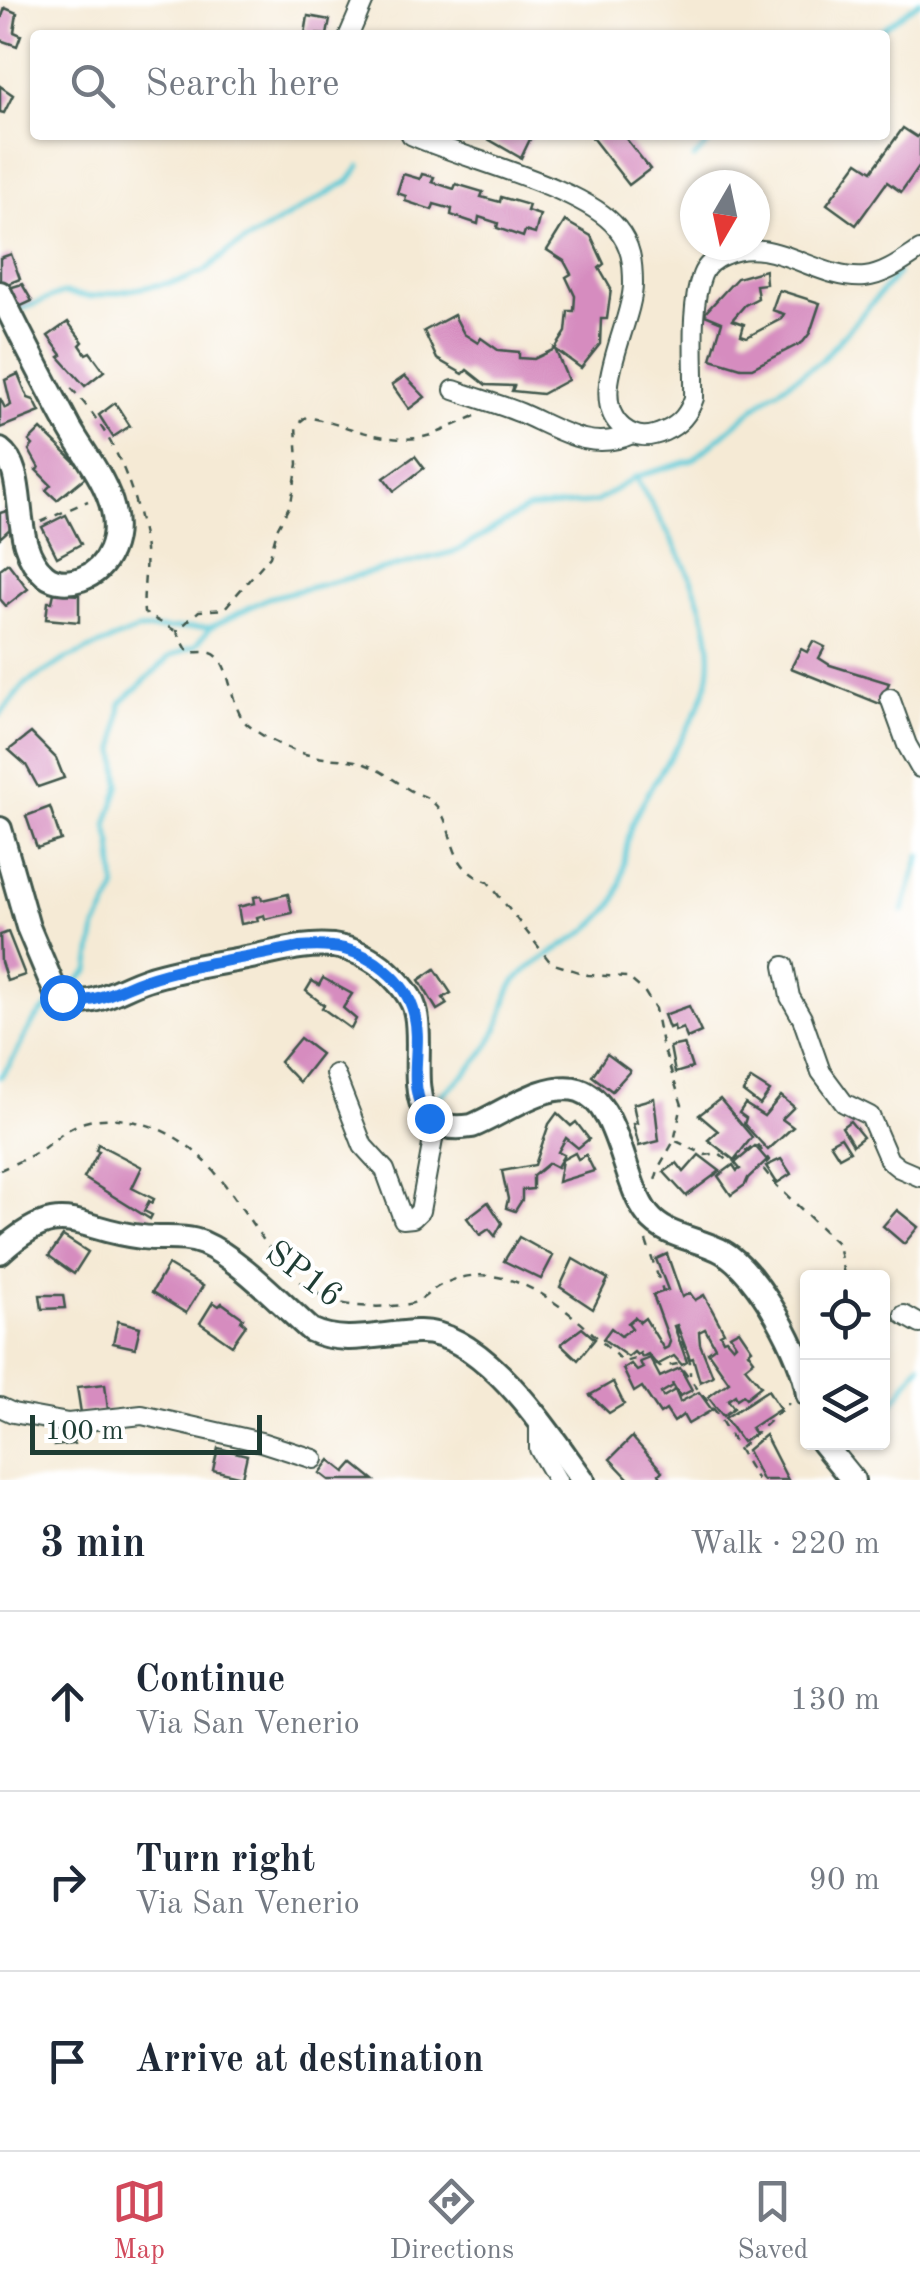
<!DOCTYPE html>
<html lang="en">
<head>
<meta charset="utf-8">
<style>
  :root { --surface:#fff; --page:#f2f2f3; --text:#1f2937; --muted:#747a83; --line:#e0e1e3; --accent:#d1495b }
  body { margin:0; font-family:"Old Standard TT",serif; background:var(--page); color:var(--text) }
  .controls { position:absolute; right:30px; bottom:30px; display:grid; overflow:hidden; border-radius:10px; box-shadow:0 2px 8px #0004 }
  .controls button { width:90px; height:90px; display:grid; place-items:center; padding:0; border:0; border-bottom:2px solid var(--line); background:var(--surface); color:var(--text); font:50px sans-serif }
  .compass { position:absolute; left:680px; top:170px; width:90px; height:90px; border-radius:50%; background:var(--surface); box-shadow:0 2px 8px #0004; rotate:189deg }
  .scale { position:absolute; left:30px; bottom:25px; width:232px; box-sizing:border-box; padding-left:10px; border:5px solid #1f3d34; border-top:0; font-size:28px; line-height:35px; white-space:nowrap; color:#1f3d34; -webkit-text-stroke:8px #fff; paint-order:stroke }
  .stop { position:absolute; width:30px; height:30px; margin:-22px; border:8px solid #1a73e8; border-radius:50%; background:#fff }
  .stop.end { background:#1a73e8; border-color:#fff; box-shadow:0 2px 10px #0008 }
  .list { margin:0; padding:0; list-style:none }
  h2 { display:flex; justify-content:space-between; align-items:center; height:130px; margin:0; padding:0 40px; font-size:42px }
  h2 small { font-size:32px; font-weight:400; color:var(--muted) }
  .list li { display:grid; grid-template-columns:65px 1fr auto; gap:30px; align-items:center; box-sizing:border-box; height:180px; padding:0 40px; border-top:2px solid var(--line) }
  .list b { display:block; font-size:38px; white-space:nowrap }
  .list p { margin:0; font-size:32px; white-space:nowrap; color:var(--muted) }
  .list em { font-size:32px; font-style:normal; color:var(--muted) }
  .icon { flex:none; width:55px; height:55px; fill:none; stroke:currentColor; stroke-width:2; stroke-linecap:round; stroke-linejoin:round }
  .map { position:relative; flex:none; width:920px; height:1480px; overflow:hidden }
  .search { position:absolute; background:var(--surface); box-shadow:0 2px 8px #0004; left:30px; right:30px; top:30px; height:110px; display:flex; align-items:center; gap:25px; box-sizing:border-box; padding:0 35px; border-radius:10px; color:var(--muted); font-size:38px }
  .sheet { height:670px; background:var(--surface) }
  nav { display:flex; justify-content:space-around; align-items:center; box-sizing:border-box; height:140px; border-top:2px solid var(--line); background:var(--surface); font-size:28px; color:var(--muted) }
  nav a { display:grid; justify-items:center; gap:5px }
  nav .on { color:var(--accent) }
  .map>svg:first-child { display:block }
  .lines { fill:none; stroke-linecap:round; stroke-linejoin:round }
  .stream { stroke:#5dc9d5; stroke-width:5 }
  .building { fill:#d68cbf }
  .minor-casing { stroke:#3f574c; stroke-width:22 }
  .tertiary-casing { stroke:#3f574c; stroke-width:28 }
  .path { stroke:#3f574c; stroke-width:2.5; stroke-dasharray:8 8; stroke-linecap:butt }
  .minor { stroke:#fff; stroke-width:18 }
  .tertiary { stroke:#fff; stroke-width:22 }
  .route { stroke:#1a73e8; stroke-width:12 }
  .labels { text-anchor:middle; stroke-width:8; stroke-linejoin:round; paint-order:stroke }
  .street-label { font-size:35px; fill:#1f3d34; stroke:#fff }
</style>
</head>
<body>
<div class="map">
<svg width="920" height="1480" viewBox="0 0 920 1480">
  <rect width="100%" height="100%" fill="#fff"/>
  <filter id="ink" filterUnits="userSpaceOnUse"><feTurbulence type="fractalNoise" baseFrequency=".01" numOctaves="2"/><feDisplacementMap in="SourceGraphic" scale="20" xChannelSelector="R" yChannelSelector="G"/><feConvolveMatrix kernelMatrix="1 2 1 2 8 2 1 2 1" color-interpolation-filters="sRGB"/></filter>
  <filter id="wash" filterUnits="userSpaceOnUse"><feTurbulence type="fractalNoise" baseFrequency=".0048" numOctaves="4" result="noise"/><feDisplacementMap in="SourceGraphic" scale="40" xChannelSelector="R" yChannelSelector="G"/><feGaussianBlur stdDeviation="2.25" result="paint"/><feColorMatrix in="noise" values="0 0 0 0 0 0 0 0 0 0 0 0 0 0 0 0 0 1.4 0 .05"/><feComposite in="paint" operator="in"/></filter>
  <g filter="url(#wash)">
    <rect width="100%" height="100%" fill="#f5ead5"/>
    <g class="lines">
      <g class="stream">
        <polyline points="874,35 920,1"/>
        <polyline points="694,158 716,135"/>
        <polyline points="22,309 63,293 90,297 181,281 205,271 229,251 349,181 360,166"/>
        <polyline points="0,715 24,685 66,659 137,630 211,627 268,598 457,551 527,509 596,502 635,477 693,460 771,394 821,361 898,273"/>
        <polyline points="903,911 920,855"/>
        <polyline points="67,990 89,971 96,928 116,890 112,844 107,825 120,784 116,750 121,703 171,656 195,646 211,627"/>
        <path d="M0,1077C22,1054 23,1026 49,1006"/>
        <path d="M434,1101C460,1079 485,1059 498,1027C505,1012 506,990 518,978C545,951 592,937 613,903C626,883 622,847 633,822C653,775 690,736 706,688C727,622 668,532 635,477"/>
        <polyline points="890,1408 920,1364"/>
      </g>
    </g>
    <g id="blocks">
      <g class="building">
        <polygon points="5,8 17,13 14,32 21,35 17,46 0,40 0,22"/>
        <polygon points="308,16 330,20 327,35 305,34"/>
        <polygon points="0,86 13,95 4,113 0,112"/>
        <polygon points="903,128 917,137 920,133 920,165 901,192 887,182 856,225 827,204 858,162 872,171"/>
        <polygon points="481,135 532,135 521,158"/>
        <polygon points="590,135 623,135 650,169 629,185"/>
        <polygon points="403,174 420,179 422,174 434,177 432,182 454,189 456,184 483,192 481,197 500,202 501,197 529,205 527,211 540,215 535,234 525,231 523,237 497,228 498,223 479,217 478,224 451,215 452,209 434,204 432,210 405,201 406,196 397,193"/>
        <polygon points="565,221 591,236 604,264 599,268 611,289 607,319 601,319 600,344 581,368 555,349 568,380 542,394 512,391 514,386 486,385 467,370 463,374 437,359 424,331 454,315 464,334 478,343 481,338 498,350 519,352 519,358 534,359 555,349 566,332 568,311 574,311 575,296 566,277 571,274 564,261 547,250"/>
        <polygon points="11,254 20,279 0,287 0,258"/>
        <polygon points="765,270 766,284 756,285 758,298 745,305 732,320 744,324 741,335 747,337 781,319 784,314 772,310 779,290 820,303 810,333 803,342 752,368 741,368 711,359 722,322 705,315 706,312 737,278"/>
        <polygon points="22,284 32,301 17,308 3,290"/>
        <polygon points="68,322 83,342 80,345 86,354 90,352 104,371 85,386 59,357 62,355 48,336"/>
        <polygon points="18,374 28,398 34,400 40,412 0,428 0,398 5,408 11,405 5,380"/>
        <polygon points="405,376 425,397 409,409 392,385"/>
        <polygon points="115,403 130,426 113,437 99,415"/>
        <polygon points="41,429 88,475 57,500 46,490 51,485 36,470 39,468 29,450 33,445 29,441"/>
        <polygon points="415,456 424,468 394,491 384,478"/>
        <polygon points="10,510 12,527 0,538 0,513"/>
        <polygon points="66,515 81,544 57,557 42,527"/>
        <polygon points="8,563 28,589 6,606 0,599 0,569"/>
        <polygon points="54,593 79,595 79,622 46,619 48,602 52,602"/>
        <polygon points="813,641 825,647 819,658 830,665 889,683 880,704 791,668 801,649 807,652"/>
        <polygon points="31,733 56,758 64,778 38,787 26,765 9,750"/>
        <polygon points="50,807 61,840 37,848 26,816"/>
        <polygon points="288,894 292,913 265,919 264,915 257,917 258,921 241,924 238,907 255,903 254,897 261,896 262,900"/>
        <polygon points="8,932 25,975 7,981 1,962 0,935"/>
        <polygon points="435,969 451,993 443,998 447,1004 437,1010 419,980"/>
        <polygon points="323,978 352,994 343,1008 356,1019 351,1029 322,1008 324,1005 306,991 312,981 319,985"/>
        <polygon points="689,1006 701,1032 687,1038 683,1028 675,1031 674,1026 669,1028 664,1015"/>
        <polygon points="300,1038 321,1054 299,1082 280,1062"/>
        <polygon points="684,1044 692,1068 675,1073 670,1047"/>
        <polygon points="607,1054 630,1071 612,1091 592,1076"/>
        <polygon points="751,1079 770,1091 760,1105 743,1092"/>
        <polygon points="781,1096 794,1107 782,1119 793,1127 768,1150 744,1124 746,1118 739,1113 745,1104 764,1116"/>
        <polygon points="654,1098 659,1141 639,1146 633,1124 637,1123 633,1104"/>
        <polygon points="720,1099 752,1137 734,1160 708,1140 718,1131 699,1115"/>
        <polygon points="557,1113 571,1126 576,1122 589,1139 578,1148 566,1138 558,1152 564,1155 557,1167 549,1163 533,1176 533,1189 522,1190 522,1200 515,1211 506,1208 508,1199 502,1171 535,1165 549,1124"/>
        <polygon points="850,1121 863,1137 853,1145 842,1127"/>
        <polygon points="841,1137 850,1151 839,1157 830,1143"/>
        <polygon points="98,1144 142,1167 132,1188 154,1199 152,1203 149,1201 144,1211 152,1215 150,1219 84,1178 99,1151 96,1150"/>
        <polygon points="755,1146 767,1160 748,1178 745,1185 731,1195 718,1176 733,1165 737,1171 740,1169 735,1163"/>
        <polygon points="575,1153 578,1159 586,1155 594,1171 558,1182 562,1160"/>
        <polygon points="699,1155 720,1171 686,1196 664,1172 677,1163 684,1172"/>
        <polygon points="781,1159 791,1174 777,1183 766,1166"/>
        <polygon points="488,1202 502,1223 495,1236 489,1229 480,1235 467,1218"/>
        <polygon points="897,1210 918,1227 904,1244 883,1226"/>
        <polygon points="63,1236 88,1252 74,1274 49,1256"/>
        <polygon points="519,1237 553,1256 541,1279 504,1261"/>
        <polygon points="667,1254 682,1297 690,1293 695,1300 704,1295 724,1332 720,1334 723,1340 726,1339 733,1347 736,1344 730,1335 739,1330 752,1349 748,1352 754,1360 745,1367 761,1386 746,1398 743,1395 737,1399 735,1395 728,1400 734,1408 723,1416 708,1397 729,1382 708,1352 715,1347 705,1329 699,1332 700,1344 713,1376 700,1382 693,1358 690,1359 677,1325 674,1326 687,1362 682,1365 674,1356 657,1365 648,1354 642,1357 640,1353 637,1355 634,1352 628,1357 603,1339 611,1328 621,1336 632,1328 628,1323 635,1317 640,1322 645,1318 664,1349 668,1347 670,1342 653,1295 668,1290 656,1259"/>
        <polygon points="573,1259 608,1279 593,1309 560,1287"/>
        <polygon points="168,1265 203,1286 186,1313 152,1292"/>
        <polygon points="40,1295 63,1295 65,1308 42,1309"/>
        <polygon points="213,1302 219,1306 222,1303 243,1318 241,1321 246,1325 232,1345 200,1323"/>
        <polygon points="118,1321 140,1327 135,1348 113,1343"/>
        <polygon points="582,1328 595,1339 578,1360 561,1344"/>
        <polygon points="650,1358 660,1377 680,1368 692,1390 680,1396 672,1383 673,1386 661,1393 663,1397 675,1390 680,1402 699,1392 712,1410 688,1424 683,1415 674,1422 666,1410 660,1414 642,1387 634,1392 623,1369 631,1364 637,1371 643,1368 640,1362"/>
        <polygon points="613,1382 624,1404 609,1413 590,1395"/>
        <polygon points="105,1384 108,1410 81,1413 77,1387"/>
        <polygon points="768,1390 780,1409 751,1428 755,1434 742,1442 725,1418"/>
        <polygon points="72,1428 74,1444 54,1446 52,1430"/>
        <polygon points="765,1435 788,1480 762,1480 747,1450"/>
        <polygon points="632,1437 662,1471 659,1474 662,1480 630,1480 610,1459"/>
        <polygon points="218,1448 247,1455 242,1477 213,1470"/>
        <polygon points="330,1460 345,1472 353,1463 374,1480 329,1480 320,1473"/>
      </g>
    </g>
  </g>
  <g filter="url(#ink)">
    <use href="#blocks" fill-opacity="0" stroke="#3f574c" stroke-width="2.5"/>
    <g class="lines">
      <g class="minor-casing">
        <g id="minor">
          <polyline points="349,35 364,0"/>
          <path d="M411,135C463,159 585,187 617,228C631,245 633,262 633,284C633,324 585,398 623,428C637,439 650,438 665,431C681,424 689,413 694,398C695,362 689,308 702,275C706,265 714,259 724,255C772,233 817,281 865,277C885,275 903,261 920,250"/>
          <path d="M454,390C476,398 499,404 521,413C558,429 591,453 632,434"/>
          <polyline points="890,698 907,745 920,768"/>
          <polyline points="784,966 790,997 802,1018 821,1072 844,1103 870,1116 889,1160 899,1168 920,1177"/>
          <polyline points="335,1074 363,1146 385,1170 403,1219 413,1218 420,1211 436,1123"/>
          <polyline points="904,1315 920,1324"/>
          <polyline points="0,1407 13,1413 68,1423 142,1415 261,1442 314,1459"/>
          <polyline points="539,1422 539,1449 557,1480"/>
        </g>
      </g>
      <g class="tertiary-casing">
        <g id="tertiary">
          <path d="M0,293C22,339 46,384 70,429C85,455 106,480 113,510C119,537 110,569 81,579C69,583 55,583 45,575C7,544 31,473 0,450"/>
          <path d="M0,829L28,927L55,991C63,998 71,1002 82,1002C105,1000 125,986 147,979C181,968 216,964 251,957C278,952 305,943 333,946C355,949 371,957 387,971C400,983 413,997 416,1014C425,1059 396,1138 472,1126C503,1114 545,1080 579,1090C620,1103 622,1182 648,1215C666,1238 699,1238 723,1252C757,1271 804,1356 808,1395"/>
          <path d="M0,1252C63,1195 74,1230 142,1237C163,1240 183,1235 203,1243C240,1259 280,1303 311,1330C344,1346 382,1333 417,1332C483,1329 547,1432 583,1480"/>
          <polyline points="822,1442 853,1480"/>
        </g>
      </g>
      <g class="path">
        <path d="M71,388C112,432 134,482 144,542C148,566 142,590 144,613L176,631"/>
        <path d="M475,416C461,422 446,430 431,435C389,448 347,424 306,417L296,425L298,464L291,503L278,527L270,556L224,609L199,611L177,631L188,652C195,653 204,651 211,653C232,659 229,710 248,725C269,742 297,754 324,758C334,759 345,759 355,761C375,766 391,778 408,789C414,793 423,795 429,799C460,822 440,865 488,882L551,963L588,975L627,977L644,991L655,1009L662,1044L682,1105L674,1141L659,1167L654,1184"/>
        <polyline points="41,522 88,501"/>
        <polyline points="676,1141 705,1155 719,1153 731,1163 756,1143 769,1160 762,1167 776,1185 838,1244 844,1275 848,1278"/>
        <path d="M0,1170C13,1164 28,1158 41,1150C56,1139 66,1128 85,1122C105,1116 125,1119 144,1124C243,1152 253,1280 341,1303C357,1308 401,1308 416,1302C425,1298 432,1289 441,1285C511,1250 577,1318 623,1362L648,1356L660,1367L678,1364L716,1412L757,1480"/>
        <polyline points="646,1241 663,1291"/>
        <polyline points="882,1299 892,1306"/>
        <polyline points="676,1326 690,1362 690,1375"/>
        <polyline points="740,1448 789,1403"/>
      </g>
      <use href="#minor" class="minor"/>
      <use href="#tertiary" class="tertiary"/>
    </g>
  </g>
  <g class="lines" filter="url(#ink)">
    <path class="route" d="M62,997C91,1009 117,989 144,980C194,963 248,958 299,947C332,944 359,948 385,970C446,1020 394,1076 429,1118"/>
  </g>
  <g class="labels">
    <g class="street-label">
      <text transform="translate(305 1273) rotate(37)" y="12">SP16</text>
    </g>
  </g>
</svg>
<div class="controls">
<button><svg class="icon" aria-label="locate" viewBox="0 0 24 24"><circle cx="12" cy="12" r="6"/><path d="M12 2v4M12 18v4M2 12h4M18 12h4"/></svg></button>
<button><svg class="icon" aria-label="layers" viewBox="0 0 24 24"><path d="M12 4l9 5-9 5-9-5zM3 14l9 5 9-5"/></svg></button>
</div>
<svg class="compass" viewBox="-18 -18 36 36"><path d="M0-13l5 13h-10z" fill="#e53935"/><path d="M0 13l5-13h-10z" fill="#747a83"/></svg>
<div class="scale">100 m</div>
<div class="stop" style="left:62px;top:997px"></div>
<div class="stop end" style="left:429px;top:1118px"></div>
<div class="search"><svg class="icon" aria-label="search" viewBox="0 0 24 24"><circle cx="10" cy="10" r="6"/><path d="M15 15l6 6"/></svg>Search here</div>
</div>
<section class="sheet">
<h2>3 min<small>Walk · 220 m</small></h2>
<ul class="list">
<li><svg class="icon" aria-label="ahead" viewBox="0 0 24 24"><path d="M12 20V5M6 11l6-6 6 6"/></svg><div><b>Continue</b><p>Via San Venerio</p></div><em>130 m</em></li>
<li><svg class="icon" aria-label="right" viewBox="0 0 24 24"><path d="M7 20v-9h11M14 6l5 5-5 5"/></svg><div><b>Turn right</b><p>Via San Venerio</p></div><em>90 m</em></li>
<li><svg class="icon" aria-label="arrive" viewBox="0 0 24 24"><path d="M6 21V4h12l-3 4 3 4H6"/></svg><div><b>Arrive at destination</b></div></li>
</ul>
</section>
<nav>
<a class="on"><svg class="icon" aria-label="map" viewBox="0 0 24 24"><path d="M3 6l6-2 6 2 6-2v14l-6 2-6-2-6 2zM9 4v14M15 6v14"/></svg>Map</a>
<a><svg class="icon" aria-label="directions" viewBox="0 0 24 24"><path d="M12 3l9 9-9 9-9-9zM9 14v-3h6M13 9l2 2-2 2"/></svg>Directions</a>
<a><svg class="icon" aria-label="saved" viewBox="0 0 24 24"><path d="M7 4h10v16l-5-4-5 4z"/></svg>Saved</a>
</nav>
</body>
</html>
